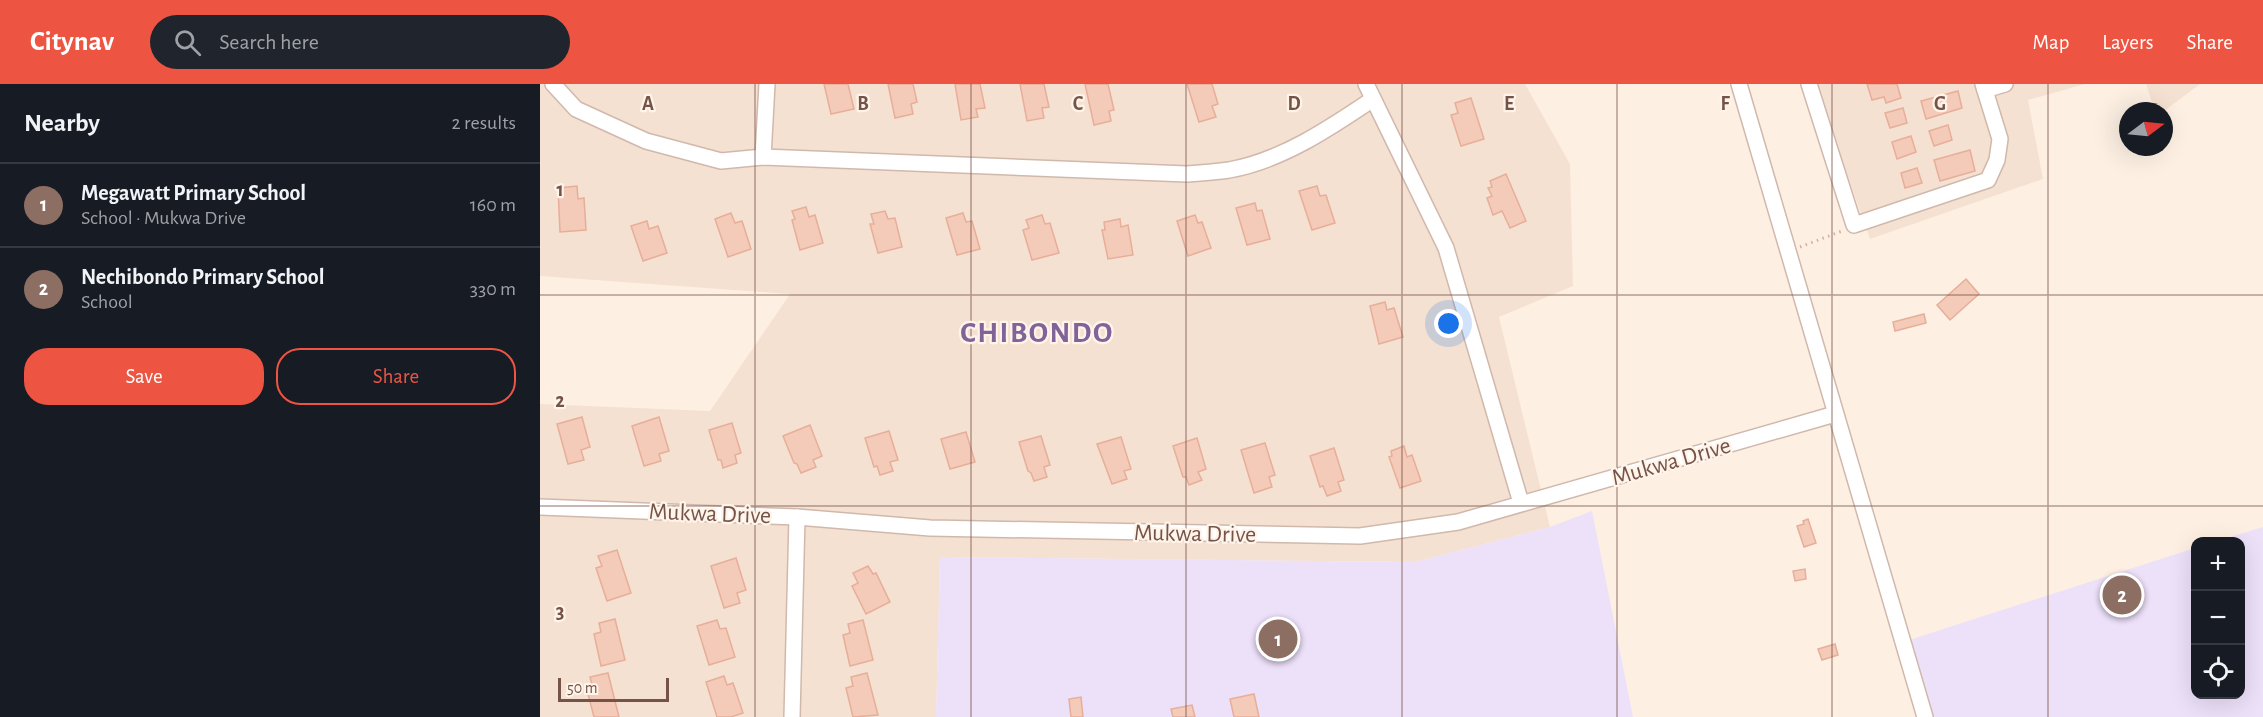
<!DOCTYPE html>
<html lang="en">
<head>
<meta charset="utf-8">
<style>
  :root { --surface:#171b24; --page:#20242c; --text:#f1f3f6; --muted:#9ea1a6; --line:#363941; --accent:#ed5542 }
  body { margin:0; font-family:"Alegreya Sans",sans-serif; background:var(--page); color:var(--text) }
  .controls { position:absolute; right:18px; bottom:18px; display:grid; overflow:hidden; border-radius:12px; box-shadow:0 6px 24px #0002 }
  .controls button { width:54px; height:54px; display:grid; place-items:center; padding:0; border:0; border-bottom:2px solid var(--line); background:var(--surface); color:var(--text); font:30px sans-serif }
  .compass { position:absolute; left:1579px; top:18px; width:54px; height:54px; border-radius:50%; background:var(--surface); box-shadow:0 6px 24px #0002; rotate:74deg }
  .scale { position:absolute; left:18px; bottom:15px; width:111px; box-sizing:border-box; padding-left:6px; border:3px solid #765348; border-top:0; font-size:16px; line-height:21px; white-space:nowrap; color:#765348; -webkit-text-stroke:4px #fff4ea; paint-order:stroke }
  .you { position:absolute; left:909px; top:240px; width:21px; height:21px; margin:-15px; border:4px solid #fff; border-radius:50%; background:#1a73e8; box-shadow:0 0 0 9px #1a73e833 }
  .badge { display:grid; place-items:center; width:39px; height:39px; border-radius:50%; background:var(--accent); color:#fff; font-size:20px; font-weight:700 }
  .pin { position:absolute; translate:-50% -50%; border:3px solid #fff; box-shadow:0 2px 6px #0006 }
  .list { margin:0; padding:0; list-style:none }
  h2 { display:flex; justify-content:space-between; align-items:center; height:78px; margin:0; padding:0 24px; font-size:26px }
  h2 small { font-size:20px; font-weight:400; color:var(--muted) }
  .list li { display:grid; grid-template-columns:39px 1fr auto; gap:18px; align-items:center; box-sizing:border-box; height:84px; padding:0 24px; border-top:2px solid var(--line) }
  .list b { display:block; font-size:22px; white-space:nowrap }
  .list p { margin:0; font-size:20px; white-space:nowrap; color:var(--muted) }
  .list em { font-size:20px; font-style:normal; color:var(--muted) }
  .actions { display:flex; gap:12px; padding:18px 24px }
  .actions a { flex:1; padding:14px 0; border:2px solid var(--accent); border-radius:24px; text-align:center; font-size:21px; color:var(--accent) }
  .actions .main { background:var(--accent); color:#fff }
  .icon { flex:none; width:33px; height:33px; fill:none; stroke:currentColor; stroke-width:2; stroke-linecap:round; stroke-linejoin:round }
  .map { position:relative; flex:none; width:1723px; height:633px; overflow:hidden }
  header { display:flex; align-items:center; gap:36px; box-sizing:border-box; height:84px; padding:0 30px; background:var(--accent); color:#fff }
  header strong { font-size:28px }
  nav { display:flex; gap:33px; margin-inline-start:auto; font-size:21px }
  .search { width:420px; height:54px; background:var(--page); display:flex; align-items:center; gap:15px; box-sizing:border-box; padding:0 21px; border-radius:33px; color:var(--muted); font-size:22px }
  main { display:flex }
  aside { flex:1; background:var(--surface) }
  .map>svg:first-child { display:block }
  .residential { fill:#f5e1d1 }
  .education { fill:#ede0f9 }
  .building { fill:#f4cab9; stroke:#e7ae99; stroke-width:1.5 }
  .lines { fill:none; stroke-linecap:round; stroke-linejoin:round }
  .minor-casing { stroke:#d1b8ac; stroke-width:18 }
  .path { stroke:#d9ad9c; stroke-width:3; stroke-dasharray:1.5 4.5; stroke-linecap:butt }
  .minor { stroke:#fff; stroke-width:15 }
  .grid { fill:none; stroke:#765348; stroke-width:1.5; stroke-opacity:0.55 }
  .labels { text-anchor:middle; stroke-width:4.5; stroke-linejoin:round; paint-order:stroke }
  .street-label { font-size:24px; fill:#765348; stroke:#fff4ea }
  .district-label { font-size:30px; font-weight:bold; letter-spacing:1.5px; fill:#81639a; stroke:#fff4ea }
  .grid-label { font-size:20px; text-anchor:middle; font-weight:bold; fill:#765348; stroke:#fff4ea; stroke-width:4.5; stroke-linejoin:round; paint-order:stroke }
</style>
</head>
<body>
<header>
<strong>Citynav</strong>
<div class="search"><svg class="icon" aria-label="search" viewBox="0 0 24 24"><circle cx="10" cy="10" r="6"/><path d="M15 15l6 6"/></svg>Search here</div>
<nav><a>Map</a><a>Layers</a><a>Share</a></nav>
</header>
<main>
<aside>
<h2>Nearby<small>2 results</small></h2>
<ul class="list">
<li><span class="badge" style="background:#8d6e63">1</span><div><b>Megawatt Primary School</b><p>School · Mukwa Drive</p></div><em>160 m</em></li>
<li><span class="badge" style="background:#8d6e63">2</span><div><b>Nechibondo Primary School</b><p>School</p></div><em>330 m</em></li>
</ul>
<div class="actions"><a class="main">Save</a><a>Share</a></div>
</aside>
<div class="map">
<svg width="1723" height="633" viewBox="0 0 1723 633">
  <rect width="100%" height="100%" fill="#fdf0e3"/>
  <g class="residential">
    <polygon points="0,0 985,0 1030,80 1033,202 959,233 1010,443 875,478 400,473 396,633 0,633 0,320 170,327 250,210 0,192"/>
    <polygon points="1275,0 1545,0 1488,16 1503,95 1330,155"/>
    <polygon points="1606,0 1660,0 1624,27 1615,27"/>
  </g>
  <g class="education">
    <polygon points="1052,427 1093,633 396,633 400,473 875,478 1010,443"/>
    <polygon points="1723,443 1723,633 1385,633 1363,558 1655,464 1656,610 1700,610 1700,458 1677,457"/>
  </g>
  <g class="building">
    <polygon points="284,0 308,0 314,25 291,30"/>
    <polygon points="348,0 373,0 377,18 371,20 373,30 355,34"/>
    <polygon points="415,0 440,0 445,24 436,25 438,33 421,36"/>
    <polygon points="480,0 504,0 509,23 502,24 504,34 487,37"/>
    <polygon points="545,0 568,0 574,26 569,27 571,37 554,41"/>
    <polygon points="647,0 672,0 678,20 672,22 676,33 659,38"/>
    <polygon points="1327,0 1357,0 1361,14 1346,19 1344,13 1332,16"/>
    <polygon points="1418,7 1422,24 1386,35 1381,17"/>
    <polygon points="931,14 944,55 921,62 911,31 918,29 915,19"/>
    <polygon points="1363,24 1367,39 1350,44 1345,29"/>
    <polygon points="1408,41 1412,56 1394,62 1389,47"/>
    <polygon points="1371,52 1376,68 1357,75 1352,58"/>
    <polygon points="1430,66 1435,87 1400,97 1394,76"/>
    <polygon points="1377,84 1382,99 1365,104 1361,89"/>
    <polygon points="966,90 986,137 970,144 962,127 953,131 947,114 952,112 948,104 952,103 950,97"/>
    <polygon points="37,102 38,115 44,114 46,146 20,148 18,104"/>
    <polygon points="777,102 780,112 786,111 795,139 772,146 759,107"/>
    <polygon points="715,119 717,127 722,126 730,155 707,161 696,124"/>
    <polygon points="266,123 269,133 275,131 283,159 260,166 252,136 255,135 252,127"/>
    <polygon points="345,127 348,135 355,134 362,163 338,169 330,140 334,140 331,130"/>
    <polygon points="191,129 195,139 202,137 211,165 188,173 175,135"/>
    <polygon points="423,129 426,138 432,137 440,165 417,171 406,134"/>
    <polygon points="502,131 505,140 510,139 519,169 492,176 483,146 489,144 486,136"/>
    <polygon points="655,131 658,139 662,138 671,164 648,172 637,137"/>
    <polygon points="580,135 581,143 588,141 593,171 568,175 562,146 565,146 564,138"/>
    <polygon points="107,137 109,145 118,142 127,169 103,177 91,142"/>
    <polygon points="1426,195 1439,210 1410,236 1397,221"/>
    <polygon points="845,218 847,226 854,224 863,253 839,260 830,222"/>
    <polygon points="1384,230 1386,239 1355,247 1353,238"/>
    <polygon points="42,333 50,363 41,366 44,376 28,380 17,340"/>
    <polygon points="119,333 129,367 119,370 121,377 104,382 92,342"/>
    <polygon points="192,339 201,369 195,371 197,379 183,384 181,376 178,376 169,346"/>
    <polygon points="270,341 282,372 273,376 276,383 261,389 257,380 254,379 243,352"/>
    <polygon points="349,347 358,376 350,378 353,387 340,391 337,382 334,383 325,354"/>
    <polygon points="426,348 435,378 410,385 401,355"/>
    <polygon points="501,352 510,381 504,383 507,393 494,397 491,389 488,387 479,358"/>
    <polygon points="581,353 591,385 584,387 587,395 572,400 557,360"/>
    <polygon points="657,354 666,385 658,388 662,396 649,401 646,393 643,393 633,362"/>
    <polygon points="725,359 735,391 729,393 732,403 714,409 701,366"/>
    <polygon points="864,362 867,373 872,371 881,397 860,404 849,373 852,372 851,367"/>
    <polygon points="794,364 804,396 798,398 801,407 787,412 783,402 780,403 770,372"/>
    <polygon points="1268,435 1276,459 1264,463 1257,442 1264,440 1263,437"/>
    <polygon points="77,466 91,509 67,517 56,484 62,482 58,472"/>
    <polygon points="196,474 206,506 197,509 200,519 184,524 171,482"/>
    <polygon points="328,482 333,490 336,489 350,518 326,530 312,502 318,499 313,489"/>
    <polygon points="1265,485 1266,495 1255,497 1253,487"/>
    <polygon points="75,535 85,576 61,582 54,550 61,548 59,539"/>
    <polygon points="177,536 180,545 186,544 195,573 169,581 157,542"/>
    <polygon points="323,536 333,576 310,582 303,551 310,549 308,540"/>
    <polygon points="1295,560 1298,571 1282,576 1278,565"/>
    <polygon points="68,589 79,633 54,633 47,606 53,604 50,593"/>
    <polygon points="327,589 338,631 313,633 306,604 313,602 311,593"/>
    <polygon points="184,592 187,601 193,599 203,629 191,633 177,633 166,598"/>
    <polygon points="714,610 719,633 694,633 690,615"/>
    <polygon points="541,613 543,633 531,633 529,615"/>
    <polygon points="652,621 655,633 633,633 631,625"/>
  </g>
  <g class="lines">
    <g class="minor-casing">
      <g id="minor">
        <path d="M13,0L36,25L106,57L181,77L223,73L647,90C661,89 675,88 689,86C741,77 790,44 833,15"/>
        <polyline points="826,0 906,164 981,419"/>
        <polyline points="1199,0 1385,633"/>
        <polyline points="1269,0 1314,141 1448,96 1457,76 1460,55 1443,0"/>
        <polyline points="1445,6 1465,0"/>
        <polyline points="223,73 227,0"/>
        <polyline points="0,423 257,433 390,444 820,452 918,438 1295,330"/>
        <polyline points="252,633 257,433"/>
      </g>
    </g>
    <polyline class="path" points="1260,163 1302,147"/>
    <use href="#minor" class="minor"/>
  </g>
  <path class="grid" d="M215,0V633M431,0V633M646,0V633M862,0V633M1077,0V633M1292,0V633M1508,0V633M0,211H1723M0,422H1723"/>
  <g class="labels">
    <g class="street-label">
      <text transform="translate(1131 377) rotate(-16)" y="8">Mukwa Drive</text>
      <text transform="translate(170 429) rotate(2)" y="8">Mukwa Drive</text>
      <text transform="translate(655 449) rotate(1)" y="8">Mukwa Drive</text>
    </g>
    <g class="district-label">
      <text x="497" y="258">CHIBONDO</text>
    </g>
  </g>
  <g class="grid-label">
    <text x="108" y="26">A</text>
    <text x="323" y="26">B</text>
    <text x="538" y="26">C</text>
    <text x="754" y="26">D</text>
    <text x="969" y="26">E</text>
    <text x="1185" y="26">F</text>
    <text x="1400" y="26">G</text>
    <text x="20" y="112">1</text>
    <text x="20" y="323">2</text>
    <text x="20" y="534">3</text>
  </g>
</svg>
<div class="controls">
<button>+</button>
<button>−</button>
<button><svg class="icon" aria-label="locate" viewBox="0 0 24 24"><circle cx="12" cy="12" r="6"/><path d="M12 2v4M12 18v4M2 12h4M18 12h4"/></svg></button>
</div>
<svg class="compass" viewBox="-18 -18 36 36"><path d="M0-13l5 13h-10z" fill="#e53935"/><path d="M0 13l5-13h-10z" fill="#9ea1a6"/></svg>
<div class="scale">50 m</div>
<div class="you"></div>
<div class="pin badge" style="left:738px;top:555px;background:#8d6e63">1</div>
<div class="pin badge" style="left:1582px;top:511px;background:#8d6e63">2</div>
</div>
</main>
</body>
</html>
